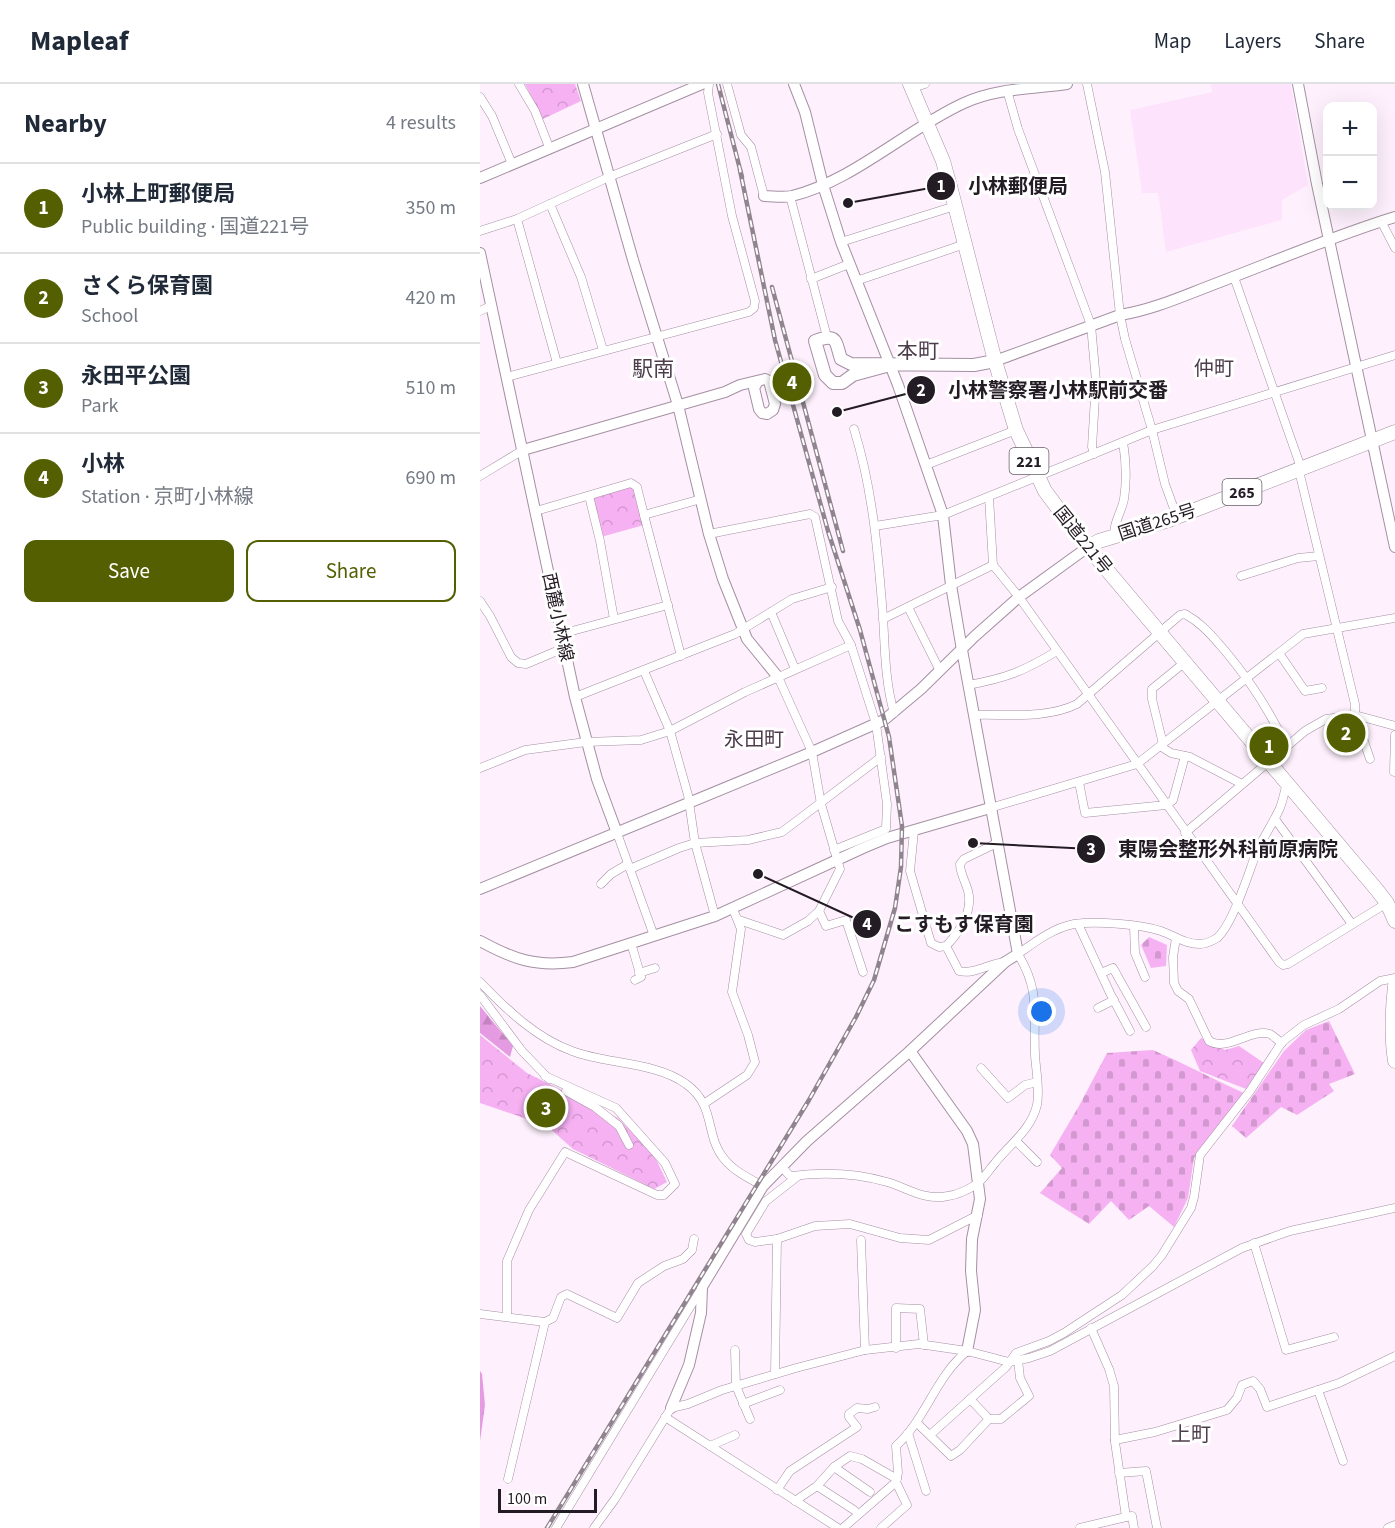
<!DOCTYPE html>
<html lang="en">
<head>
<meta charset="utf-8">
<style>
  :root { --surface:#fff; --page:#f6f6f7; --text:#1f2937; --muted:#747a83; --line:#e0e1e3; --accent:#535f00 }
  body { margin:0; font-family:"Source Sans 3","Noto Sans JP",sans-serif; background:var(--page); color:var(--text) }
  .controls { position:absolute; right:18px; top:18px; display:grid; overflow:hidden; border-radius:12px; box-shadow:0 6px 24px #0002 }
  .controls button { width:54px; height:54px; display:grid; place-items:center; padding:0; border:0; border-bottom:2px solid var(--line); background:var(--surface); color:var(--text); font:30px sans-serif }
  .scale { position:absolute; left:18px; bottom:15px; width:99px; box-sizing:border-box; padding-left:6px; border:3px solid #241c24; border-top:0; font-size:16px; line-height:21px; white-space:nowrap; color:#241c24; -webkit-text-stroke:4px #fff; paint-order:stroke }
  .you { position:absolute; left:562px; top:928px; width:21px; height:21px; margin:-15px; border:4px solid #fff; border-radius:50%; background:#1a73e8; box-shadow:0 0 0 9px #1a73e833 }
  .badge { display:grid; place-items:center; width:39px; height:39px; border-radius:50%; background:var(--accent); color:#fff; font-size:20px; font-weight:700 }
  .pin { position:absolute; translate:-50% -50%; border:3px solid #fff; box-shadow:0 2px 6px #0006 }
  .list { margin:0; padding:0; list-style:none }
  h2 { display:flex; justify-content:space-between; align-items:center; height:78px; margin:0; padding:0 24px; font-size:26px }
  h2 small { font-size:20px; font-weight:400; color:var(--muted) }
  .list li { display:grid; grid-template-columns:39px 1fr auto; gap:18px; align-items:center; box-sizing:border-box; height:90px; padding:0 24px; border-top:2px solid var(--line) }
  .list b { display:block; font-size:22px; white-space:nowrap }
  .list p { margin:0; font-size:20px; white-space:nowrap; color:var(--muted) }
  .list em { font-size:20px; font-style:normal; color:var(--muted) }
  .actions { display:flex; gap:12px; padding:18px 24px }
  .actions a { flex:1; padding:14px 0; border:2px solid var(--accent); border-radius:12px; text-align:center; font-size:21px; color:var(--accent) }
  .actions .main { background:var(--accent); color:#fff }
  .map { position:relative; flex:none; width:915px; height:1444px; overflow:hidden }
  header { display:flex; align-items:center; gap:36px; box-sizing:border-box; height:84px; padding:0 30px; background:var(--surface); border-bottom:2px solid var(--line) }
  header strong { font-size:28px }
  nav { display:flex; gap:33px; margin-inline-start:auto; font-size:21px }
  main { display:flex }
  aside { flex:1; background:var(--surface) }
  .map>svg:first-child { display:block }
  .built { fill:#fee3fc }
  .forest { fill:url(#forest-firs) }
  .cemetery { fill:url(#cemetery-stones) }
  .park { fill:url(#park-crowns) }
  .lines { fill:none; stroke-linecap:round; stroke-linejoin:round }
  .street-casing { stroke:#a490a3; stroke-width:9 }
  .secondary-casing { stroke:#a490a3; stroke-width:12 }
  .primary-casing { stroke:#a490a3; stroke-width:14 }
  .highway-casing { stroke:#a490a3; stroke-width:15 }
  .street { stroke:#fff; stroke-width:8 }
  .secondary { stroke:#fff; stroke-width:10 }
  .primary { stroke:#fff; stroke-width:12 }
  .highway { stroke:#fff; stroke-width:14 }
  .rail-casing { stroke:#90858f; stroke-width:4.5 }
  .rail { stroke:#fff; stroke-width:2; stroke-dasharray:7; stroke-linecap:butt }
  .labels { text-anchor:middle; stroke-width:6; stroke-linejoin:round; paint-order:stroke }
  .shield { fill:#fff; stroke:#666066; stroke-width:1.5 }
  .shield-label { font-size:16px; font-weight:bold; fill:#241c24 }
  .street-label { font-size:18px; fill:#241c24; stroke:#fff }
  .neighbourhood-label { font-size:20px; fill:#4d3c4c; stroke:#fff }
  .quarter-label { font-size:21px; fill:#4d3c4c; stroke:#fff }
  .leader { fill:none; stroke:#241c24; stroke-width:2 }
  .callout-dot { fill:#241c24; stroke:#fff; stroke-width:2 }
  .mark-label { font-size:18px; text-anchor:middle; font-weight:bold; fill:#fff }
  .callout-label { font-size:20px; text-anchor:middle; font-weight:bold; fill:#241c24; stroke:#fff; stroke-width:6; stroke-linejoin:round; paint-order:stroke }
</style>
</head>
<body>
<header>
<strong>Mapleaf</strong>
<nav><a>Map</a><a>Layers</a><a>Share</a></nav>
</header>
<main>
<aside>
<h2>Nearby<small>4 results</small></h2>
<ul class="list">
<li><span class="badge">1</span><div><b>小林上町郵便局</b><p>Public building · 国道221号</p></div><em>350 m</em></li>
<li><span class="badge">2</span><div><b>さくら保育園</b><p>School</p></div><em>420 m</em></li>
<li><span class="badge">3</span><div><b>永田平公園</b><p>Park</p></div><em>510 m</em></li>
<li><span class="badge">4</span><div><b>小林</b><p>Station · 京町小林線</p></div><em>690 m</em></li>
</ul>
<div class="actions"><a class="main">Save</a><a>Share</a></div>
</aside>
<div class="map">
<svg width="915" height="1444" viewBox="0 0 915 1444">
  <defs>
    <pattern id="forest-firs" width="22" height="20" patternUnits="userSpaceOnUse" patternTransform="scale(1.5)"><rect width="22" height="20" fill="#e49be1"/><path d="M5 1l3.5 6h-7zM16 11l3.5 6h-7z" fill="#c385c1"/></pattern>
    <pattern id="cemetery-stones" width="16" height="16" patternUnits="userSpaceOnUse" patternTransform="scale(1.5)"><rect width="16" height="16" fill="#f6b1f3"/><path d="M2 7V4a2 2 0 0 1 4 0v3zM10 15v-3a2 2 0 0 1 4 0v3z" fill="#d398d0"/></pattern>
    <pattern id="park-crowns" width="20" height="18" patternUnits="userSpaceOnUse" patternTransform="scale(1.5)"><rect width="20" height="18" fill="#f6b1f3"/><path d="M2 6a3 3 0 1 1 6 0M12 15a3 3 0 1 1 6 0" fill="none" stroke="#d398d0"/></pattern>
  </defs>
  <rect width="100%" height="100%" fill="#fef1fd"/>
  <polygon class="built" points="731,0 811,0 828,101 802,116 802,136 686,168 678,109 662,109 650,26 732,8"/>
  <g class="forest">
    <polygon points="0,922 33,962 30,973 0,949"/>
    <polygon points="0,1287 2,1290 5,1321 0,1357"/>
  </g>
  <g class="cemetery">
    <polygon points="669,853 687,861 686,882 671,884 661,861"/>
    <polygon points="849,937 875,990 849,1000 854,1007 817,1031 801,1023 766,1054 752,1042 804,967 826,946"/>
    <path d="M673,966C705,980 735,996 766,1010L714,1074L708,1114L694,1143L669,1122L649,1136L631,1117L609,1140L560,1109L582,1084L570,1071L599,1022L627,969Z"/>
  </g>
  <g class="park">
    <polygon points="45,0 95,0 101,17 63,35"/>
    <polygon points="149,402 154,404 164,441 121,453 113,414"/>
    <polygon points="0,951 47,989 138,1034 175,1073 187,1098 174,1105 93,1065 67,1042 0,1019"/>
    <polygon points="721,954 745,966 759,962 784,979 766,1005 720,987 711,966"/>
  </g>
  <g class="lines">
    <g class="street-casing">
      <g id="street">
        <polyline points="39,0 55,27 69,63"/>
        <polyline points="247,0 261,51 271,63 284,112"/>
        <polyline points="607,0 625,88 640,231 645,255 672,346 685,400 697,433"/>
        <polyline points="432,4 445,0"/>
        <polyline points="527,6 538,45 611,241 616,297 612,363 614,370"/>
        <polyline points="0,13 12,32 32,80"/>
        <polyline points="310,112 347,253"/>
        <polyline points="70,120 101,193 123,266"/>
        <polyline points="37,135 77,279"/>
        <polyline points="901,137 915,164"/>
        <polyline points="0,147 37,135 129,93 237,50"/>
        <polyline points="361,158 475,122"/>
        <polyline points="754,193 819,378 820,391 875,620 875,631 890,675"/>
        <polyline points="331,195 369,180"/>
        <polyline points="376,197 485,160"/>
        <polyline points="0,227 11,222"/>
        <polyline points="27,293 269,228 274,224 275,217 252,132 228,9 229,0"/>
        <path d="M374,345C393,406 398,469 403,532C405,566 405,597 414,629"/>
        <polyline points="446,381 536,346"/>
        <polyline points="0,392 43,366"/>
        <polyline points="109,412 120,457 134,535"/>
        <polyline points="509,413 513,481 539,513 799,878 803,881 808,880 907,819"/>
        <polyline points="56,427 151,399 157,403 164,431 221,415"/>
        <polyline points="164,431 201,572"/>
        <polyline points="395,442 463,431 672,346 915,271"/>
        <polyline points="229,450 330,430 335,433 358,537 371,561 396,640 407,720 406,745 354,766"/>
        <path d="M635,452C632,441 642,427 644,415C647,396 646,377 643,358"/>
        <polyline points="761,492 818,474 839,472"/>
        <polyline points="0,517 10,532 31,573 38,579 46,580 84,564"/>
        <polyline points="428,523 460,587"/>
        <polyline points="291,528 315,585"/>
        <polyline points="403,535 513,481"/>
        <polyline points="81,550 188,521"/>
        <polyline points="799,569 825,607 842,604"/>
        <polyline points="164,587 190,647 208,711 215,759 235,832"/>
        <path d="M488,601C527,594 544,587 577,567"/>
        <polyline points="95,613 255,550 312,515 352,503"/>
        <path d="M494,631C527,630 567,635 597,620L700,531L705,530C723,540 732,552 746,568C773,601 788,625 807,663"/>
        <polyline points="683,660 672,615 672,605 705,578"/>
        <polyline points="680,662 691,669 710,673 762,700"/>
        <polyline points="0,684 45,666 106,658 161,656 190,647 265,608 371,561"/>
        <polyline points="914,688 915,651"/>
        <polyline points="599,698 605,729 686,721 693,716 705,672"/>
        <polyline points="510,724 657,680 823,550 915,534"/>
        <polyline points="795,735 872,840"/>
        <path d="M434,747L430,787L451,859L459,863L466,862C478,850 491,831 489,812C488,801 480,791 480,780L484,775L517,759"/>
        <polyline points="137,749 174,852"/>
        <polyline points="705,749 825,647 846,635 875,631 915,642"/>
        <polyline points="150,785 199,764 215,759 268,756 302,748 401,673"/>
        <polyline points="121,800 131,790 148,780"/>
        <polyline points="339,827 346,842 366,836 383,888"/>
        <polyline points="259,836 303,851 328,837 339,827 360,785 341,720 332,668 298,593"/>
        <polyline points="598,840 630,909 650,947"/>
        <polyline points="654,843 655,869 665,893"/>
        <path d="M696,854L693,873L694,899L698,907L709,915L729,957C748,968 770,944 790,950C794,952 798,957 802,959"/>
        <polyline points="151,859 161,893 155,896"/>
        <path d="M466,862L479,887C494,891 510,879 525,878"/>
        <polyline points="159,889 175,884"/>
        <polyline points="621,889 633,884 666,943"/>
        <path d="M0,898C26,925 56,954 92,967C125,980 177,978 206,1000C237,1022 224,1052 245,1076C254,1087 270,1095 283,1102"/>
        <polyline points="0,911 42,967 69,995"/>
        <polyline points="618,924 634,916"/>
        <polyline points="501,984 528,1014 545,1001 557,998"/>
        <polyline points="86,1007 115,1023 139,1042 149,1061"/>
        <polyline points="225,1019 267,991 275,978 268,951 252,908 261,845 253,825"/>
        <polyline points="536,1057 557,1078"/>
        <path d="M302,1083L309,1091L312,1092C344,1088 376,1089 407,1098C428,1104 444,1117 468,1112C477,1111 489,1105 497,1100C504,1094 509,1086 515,1079C530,1060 551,1046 557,1021C560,1005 556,987 555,971C553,930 561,908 538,870C555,858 573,844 594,840C616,837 660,840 681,847C695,852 705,860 720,860C726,860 732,857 737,854C752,841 767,794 774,775C780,758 791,743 799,726C803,718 804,708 807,700"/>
        <polyline points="318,1092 286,1117 266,1150 269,1156 275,1158 297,1155 335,1142 370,1140 420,1154 449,1156 498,1131"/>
        <polyline points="381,1156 385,1266"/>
        <polyline points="774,1159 806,1266 854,1253"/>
        <polyline points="0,1230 65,1238 73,1234 81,1213 87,1210 137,1234 158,1199 184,1182 203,1175 212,1166 214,1155"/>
        <polyline points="27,1233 27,1177 49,1126 85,1068 177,1111 184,1111 195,1100 185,1079 136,1024 65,992"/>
        <polyline points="416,1264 416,1224 440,1225 444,1261"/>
        <polyline points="255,1266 256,1302 270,1335"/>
        <polyline points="295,1290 297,1155"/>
        <polyline points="838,1306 863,1377"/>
        <polyline points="490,1315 509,1335"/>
        <polyline points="263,1320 300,1306"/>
        <polyline points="185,1333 358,1444"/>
        <polyline points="437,1339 471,1372 480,1366 509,1335 521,1335 549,1312 540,1294 538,1276"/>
        <polyline points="428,1349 446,1407"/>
        <polyline points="450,1351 526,1283 536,1269 569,1257 584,1249 642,1211 673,1182 682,1171 711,1124 714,1113 720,1071 770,1007 802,958 824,941 859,925 900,897 915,894"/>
        <polyline points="635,1356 675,1348 747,1326 757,1314 762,1301 773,1297 780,1305 787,1323 859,1299 915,1272"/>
        <polyline points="230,1362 255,1351"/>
        <polyline points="354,1383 390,1408"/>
        <polyline points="639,1389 666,1387 677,1444"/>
        <polyline points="28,1395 65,1238"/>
        <polyline points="337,1402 374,1426"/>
        <polyline points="297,1406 310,1387 377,1343 369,1333 369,1330 377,1324 388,1325 395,1323"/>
        <polyline points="315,1417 337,1402 354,1383 370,1372 382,1375 417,1395"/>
        <polyline points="646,1433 652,1432 654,1444"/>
        <polyline points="76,1444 221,1205"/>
        <polyline points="114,1444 135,1415 191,1324 208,1320 242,1306 316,1284 385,1266 439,1260 487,1267 529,1278 549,1274 570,1267 762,1164 810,1147 915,1124"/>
        <polyline points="363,1444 416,1398"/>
        <path d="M401,1444L427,1421L416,1398L418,1389L416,1362C447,1334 454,1295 487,1267"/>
        <polyline points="600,1444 646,1433 635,1358 634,1302 629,1285 611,1244"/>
        <polyline points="908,1444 915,1441"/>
      </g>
    </g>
    <g class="secondary-casing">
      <g id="secondary">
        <polyline points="103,0 153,176 198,321 229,450 243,495 267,555 298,593"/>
        <polyline points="818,0 837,100 915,463"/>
        <polyline points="0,94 222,0"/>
        <path d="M284,112C293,112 303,114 312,112C373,97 427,45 484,19C517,4 552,5 587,0"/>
        <polyline points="0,169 95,613 117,695 137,749"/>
        <path d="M515,277L640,231C672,226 703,212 732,201C793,178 853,152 915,133"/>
        <polyline points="43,366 245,308 260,301 285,295 289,297 295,320 293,326 287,330 282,329 279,325 274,304 278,297"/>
        <polyline points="0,805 332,668 404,636 441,605 495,552 539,513 608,463"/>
        <path d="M0,857C33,875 55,883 93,878L235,832L383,764L407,754L510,724"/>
        <polyline points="430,967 487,1047 493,1060 500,1115 492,1155 491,1187 495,1226 487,1267"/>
        <polyline points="191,1324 209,1281 221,1229 222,1203 283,1102 327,1057 430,967 525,878 538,870 482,566 471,501 463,431 418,301 361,158 343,101 325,28 314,0"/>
      </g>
    </g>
    <g class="primary-casing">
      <path id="primary" d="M410,281L373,291L362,299H353L345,291L335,257C358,249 355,257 361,275L371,280L494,281L515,277"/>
    </g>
    <g class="highway-casing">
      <g id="highway">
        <polyline points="430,0 463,77 470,102 515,277 536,346 565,407 600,454 897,806 907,819 915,837"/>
        <polyline points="608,463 619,457 689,436 915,348"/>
        <path d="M915,902C912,928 911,951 915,977"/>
      </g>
    </g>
    <use href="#street" class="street"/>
    <use href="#secondary" class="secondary"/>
    <use href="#primary" class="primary"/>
    <use href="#highway" class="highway"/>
    <g class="rail-casing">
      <g id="rail">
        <polyline points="238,0 262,93"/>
        <polyline points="292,203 363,467"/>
        <polyline points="67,1444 329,1016 376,933 394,896 415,824 421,783 422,742 409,653 380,546 348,447 295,256 260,86"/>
      </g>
    </g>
    <use href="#rail" class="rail"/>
  </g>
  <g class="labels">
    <g class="shield">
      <rect x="529.5" y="364" width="39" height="26" rx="4.5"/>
      <rect x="742.5" y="395" width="39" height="26" rx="4.5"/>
    </g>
    <g class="shield-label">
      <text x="549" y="383">221</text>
      <text x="762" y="414">265</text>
    </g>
    <g class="street-label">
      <text transform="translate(677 438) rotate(-18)" y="6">国道265号</text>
      <text transform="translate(603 456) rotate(51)" y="6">国道221号</text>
      <text transform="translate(78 533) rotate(78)" y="6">西麓小林線</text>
    </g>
    <g class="neighbourhood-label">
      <text x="734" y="291">仲町</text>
      <text x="274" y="662">永田町</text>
      <text x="711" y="1357">上町</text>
    </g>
    <g class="quarter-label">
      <text x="438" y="274">本町</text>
      <text x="173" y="292">駅南</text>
    </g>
  </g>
  <path class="leader" d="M368 119L461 102M357 328L441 306M493 759L611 765M278 790L387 840"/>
  <g class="callout-dot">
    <circle cx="368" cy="119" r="6"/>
    <circle cx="357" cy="328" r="6"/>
    <circle cx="493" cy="759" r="6"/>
    <circle cx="278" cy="790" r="6"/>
    <circle cx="461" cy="102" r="15"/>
    <circle cx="441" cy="306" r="15"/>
    <circle cx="611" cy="765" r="15"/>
    <circle cx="387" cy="840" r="15"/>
  </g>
  <g class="mark-label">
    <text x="461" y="108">1</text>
    <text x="441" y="312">2</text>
    <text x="611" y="771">3</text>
    <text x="387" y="846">4</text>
  </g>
  <g class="callout-label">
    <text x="538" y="109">小林郵便局</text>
    <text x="578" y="313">小林警察署小林駅前交番</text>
    <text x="748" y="772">東陽会整形外科前原病院</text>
    <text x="484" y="847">こすもす保育園</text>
  </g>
</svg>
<div class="controls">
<button>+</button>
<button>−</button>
</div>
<div class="scale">100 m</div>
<div class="you"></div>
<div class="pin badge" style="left:789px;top:662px">1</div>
<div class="pin badge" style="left:866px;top:649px">2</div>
<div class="pin badge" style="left:66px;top:1024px">3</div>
<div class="pin badge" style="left:312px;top:298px">4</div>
</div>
</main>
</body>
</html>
